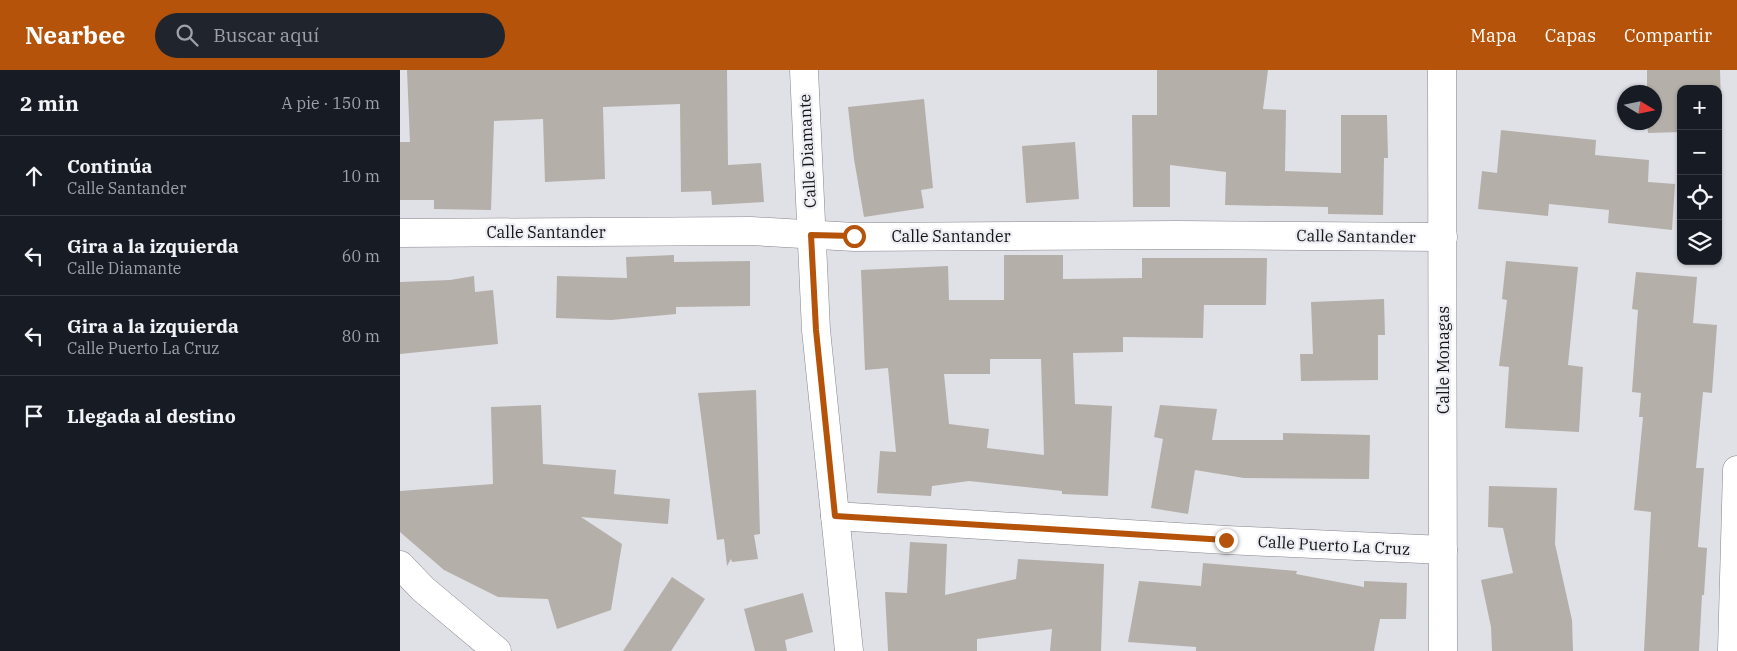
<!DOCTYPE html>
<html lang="es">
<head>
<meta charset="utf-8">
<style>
  :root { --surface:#171b24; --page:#20242c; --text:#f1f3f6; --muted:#9ea1a6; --line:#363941; --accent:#b45309 }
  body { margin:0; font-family:"IBM Plex Serif",serif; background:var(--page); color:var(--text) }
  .controls { position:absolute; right:15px; top:15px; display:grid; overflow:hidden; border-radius:10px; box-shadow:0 1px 4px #0004 }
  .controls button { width:45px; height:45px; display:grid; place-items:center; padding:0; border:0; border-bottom:1px solid var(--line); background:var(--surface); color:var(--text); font:25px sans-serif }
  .compass { position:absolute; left:1217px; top:15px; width:45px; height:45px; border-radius:50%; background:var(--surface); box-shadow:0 1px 4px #0004; rotate:100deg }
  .stop { position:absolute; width:15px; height:15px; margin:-11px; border:4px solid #b45309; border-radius:50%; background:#fff }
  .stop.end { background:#b45309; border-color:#fff; box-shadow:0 1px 5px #0008 }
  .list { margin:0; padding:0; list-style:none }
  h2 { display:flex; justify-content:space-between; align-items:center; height:65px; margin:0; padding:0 20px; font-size:21px }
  h2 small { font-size:16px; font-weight:400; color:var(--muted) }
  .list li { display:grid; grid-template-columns:32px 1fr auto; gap:15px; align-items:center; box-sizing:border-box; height:80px; padding:0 20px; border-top:1px solid var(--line) }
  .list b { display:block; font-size:19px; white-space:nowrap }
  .list p { margin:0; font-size:16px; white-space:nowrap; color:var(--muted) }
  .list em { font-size:16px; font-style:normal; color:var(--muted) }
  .icon { flex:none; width:28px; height:28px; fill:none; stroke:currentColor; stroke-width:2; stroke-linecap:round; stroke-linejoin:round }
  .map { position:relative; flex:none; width:1337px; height:581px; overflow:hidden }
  header { display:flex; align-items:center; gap:30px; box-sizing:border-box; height:70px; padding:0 25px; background:var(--accent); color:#fff }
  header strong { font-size:24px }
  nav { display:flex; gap:28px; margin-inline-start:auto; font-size:18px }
  .search { width:350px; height:45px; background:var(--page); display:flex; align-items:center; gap:12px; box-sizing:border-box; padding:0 18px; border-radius:28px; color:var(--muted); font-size:19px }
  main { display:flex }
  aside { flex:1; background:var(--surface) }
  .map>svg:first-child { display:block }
  .building { fill:#b5afaa; fill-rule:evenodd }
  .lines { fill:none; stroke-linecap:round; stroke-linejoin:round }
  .street-casing { stroke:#86858c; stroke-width:29 }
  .street { stroke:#fff; stroke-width:28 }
  .route { stroke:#b45309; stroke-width:6 }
  .labels { text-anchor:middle; stroke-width:4.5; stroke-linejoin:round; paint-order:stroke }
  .street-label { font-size:16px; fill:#151517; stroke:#ededf4 }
</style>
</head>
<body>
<header>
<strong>Nearbee</strong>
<div class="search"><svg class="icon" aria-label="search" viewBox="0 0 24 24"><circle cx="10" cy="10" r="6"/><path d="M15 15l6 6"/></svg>Buscar aquí</div>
<nav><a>Mapa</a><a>Capas</a><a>Compartir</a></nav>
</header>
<main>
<aside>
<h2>2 min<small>A pie · 150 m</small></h2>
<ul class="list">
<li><svg class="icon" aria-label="ahead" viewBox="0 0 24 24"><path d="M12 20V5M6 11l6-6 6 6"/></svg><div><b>Continúa</b><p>Calle Santander</p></div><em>10 m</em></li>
<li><svg class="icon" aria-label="left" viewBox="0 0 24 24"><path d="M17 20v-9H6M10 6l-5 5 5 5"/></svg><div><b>Gira a la izquierda</b><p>Calle Diamante</p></div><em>60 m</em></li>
<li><svg class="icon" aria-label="left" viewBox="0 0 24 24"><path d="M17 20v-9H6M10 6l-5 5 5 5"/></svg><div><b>Gira a la izquierda</b><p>Calle Puerto La Cruz</p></div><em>80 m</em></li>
<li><svg class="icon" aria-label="arrive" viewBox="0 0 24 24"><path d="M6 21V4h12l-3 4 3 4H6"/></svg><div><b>Llegada al destino</b></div></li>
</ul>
</aside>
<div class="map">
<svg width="1337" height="581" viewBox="0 0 1337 581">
  <rect width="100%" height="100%" fill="#e0e0e7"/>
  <g class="building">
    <polygon points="7,0 327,0 328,95 361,93 364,132 312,135 311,121 281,122 280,34 203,37 205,109 145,112 143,49 94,51 91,140 34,139 34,130 0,130 0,72 10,72"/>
    <polygon points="757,0 868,0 863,39 886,40 885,101 941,103 941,45 987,45 988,88 984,88 983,145 928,144 928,137 825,135 826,102 770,95 770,137 733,137 732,45 757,45"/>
    <polygon points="1247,0 1320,0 1321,33 1318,33 1318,19 1281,19 1281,62 1248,63 1247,52 1254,52 1254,22 1247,22"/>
    <polygon points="524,29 533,118 521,120 524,138 464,147 454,89 448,37"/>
    <polygon points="1101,60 1196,70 1195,85 1249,90 1248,112 1275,114 1272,160 1208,153 1209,140 1149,134 1148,146 1078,139 1082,101 1097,103"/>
    <polygon points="675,72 679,129 626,133 622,76"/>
    <polygon points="274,185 274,192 350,191 350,236 276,237 276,244 211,250 156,248 157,206 227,208 226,187"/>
    <path d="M604,185H663V209L742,208V188H867L866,235H804L803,268L723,267V282L673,283L675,334L712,336L708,426L662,424V421L569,411L532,416L531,426L477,423L480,381L496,382L488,298L465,300L461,200L548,196L549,230H604ZM590,289H641L644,385L587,378L589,359L549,354L544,304H590Z"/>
    <polygon points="1106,191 1178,197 1168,295 1183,297 1179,362 1105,358 1109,297 1099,296 1107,230 1102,229"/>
    <polygon points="1236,202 1297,207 1293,253 1317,255 1312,323 1303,322 1296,398 1304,398 1298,477 1307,478 1304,525 1302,525 1299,581 1244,581 1251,442 1234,440 1243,347 1239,347 1241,323 1232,322 1238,240 1232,239"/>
    <polygon points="74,206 75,222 93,220 98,274 0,284 0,212 50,210"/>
    <polygon points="984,229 985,265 978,265 978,310 901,311 900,284 913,284 911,232"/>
    <polygon points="356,320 360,464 354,465 358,489 332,492 331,489 327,496 324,469 317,470 298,323"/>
    <polygon points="141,335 143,394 216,400 214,424 270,429 268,454 181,447 222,474 211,540 157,559 148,529 98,527 44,500 0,462 0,421 93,414 91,337"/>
    <polygon points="760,335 817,339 812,370 883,370 883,363 970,365 969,409 844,408 795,400 788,444 751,438 763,369 754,367"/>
    <polygon points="1089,416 1157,418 1155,474 1172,550 1173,581 1092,581 1091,557 1081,510 1113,503 1103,458 1088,457"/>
    <polygon points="510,472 547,474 545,525 616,509 618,489 704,494 701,581 650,581 652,559 577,569 577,581 488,581 485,522 507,523"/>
    <polygon points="803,493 897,501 896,504 964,517 964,511 1007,513 1006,549 980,549 974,581 796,581 796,577 728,572 739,511 801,516"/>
    <polygon points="272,507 305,529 271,581 223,581"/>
    <polygon points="403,523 413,562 385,570 387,581 355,581 344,539"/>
  </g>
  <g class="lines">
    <g class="street-casing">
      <g id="street">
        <polyline points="404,0 416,260 449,581"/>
        <polyline points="1042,0 1043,581"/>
        <polyline points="0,163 351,161 454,167 777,165 1043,167"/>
        <polyline points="435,446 826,470 1043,480"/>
        <polyline points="0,495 23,519 97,581"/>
        <polyline points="1332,581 1337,400"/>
      </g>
    </g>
    <use href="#street" class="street"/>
  </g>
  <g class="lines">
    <polyline class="route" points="454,166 411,165 416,260 435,446 826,470"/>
  </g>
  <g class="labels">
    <g class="street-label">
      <text transform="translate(407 81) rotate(-93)" y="6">Calle Diamante</text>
      <text x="146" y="168">Calle Santander</text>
      <text x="551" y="172">Calle Santander</text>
      <text transform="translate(956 166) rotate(1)" y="6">Calle Santander</text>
      <text transform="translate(1043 290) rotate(-90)" y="6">Calle Monagas</text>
      <text transform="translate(934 475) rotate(3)" y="6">Calle Puerto La Cruz</text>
    </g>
  </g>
</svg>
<div class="controls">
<button>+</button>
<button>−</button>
<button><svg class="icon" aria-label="locate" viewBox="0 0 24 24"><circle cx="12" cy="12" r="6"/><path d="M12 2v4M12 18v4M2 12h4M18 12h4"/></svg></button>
<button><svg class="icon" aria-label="layers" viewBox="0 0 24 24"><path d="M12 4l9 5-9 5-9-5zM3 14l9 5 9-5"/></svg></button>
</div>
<svg class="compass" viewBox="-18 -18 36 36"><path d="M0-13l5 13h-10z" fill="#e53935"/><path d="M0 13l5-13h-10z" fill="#9ea1a6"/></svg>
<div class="stop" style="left:454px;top:166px"></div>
<div class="stop end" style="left:826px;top:470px"></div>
</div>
</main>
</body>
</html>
